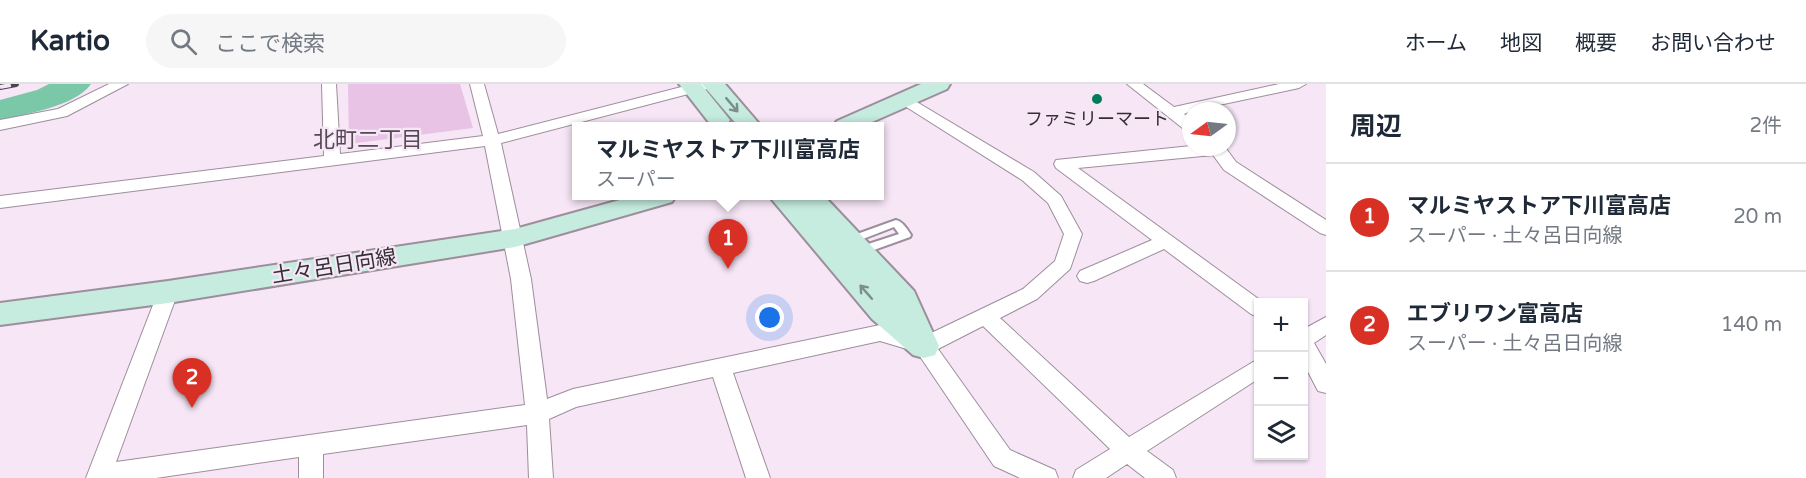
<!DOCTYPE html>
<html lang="ja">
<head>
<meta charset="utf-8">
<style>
  :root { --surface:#fff; --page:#f6f6f7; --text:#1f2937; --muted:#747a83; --line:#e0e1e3; --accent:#d93025 }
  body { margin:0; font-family:"Varela Round","Noto Sans JP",sans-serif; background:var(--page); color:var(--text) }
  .controls { position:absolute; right:18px; bottom:18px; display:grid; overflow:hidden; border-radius:0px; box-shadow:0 2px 4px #0004 }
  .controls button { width:54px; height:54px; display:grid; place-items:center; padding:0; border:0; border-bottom:2px solid var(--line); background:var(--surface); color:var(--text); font:30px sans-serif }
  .compass { position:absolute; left:1182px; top:18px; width:54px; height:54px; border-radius:50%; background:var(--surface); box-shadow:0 2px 4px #0004; rotate:255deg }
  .you { position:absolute; left:770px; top:234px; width:21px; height:21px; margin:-15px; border:4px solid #fff; border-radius:50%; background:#1a73e8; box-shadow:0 0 0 9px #1a73e833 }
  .badge { display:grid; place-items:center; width:39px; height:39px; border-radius:50%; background:var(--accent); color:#fff; font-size:20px; font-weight:700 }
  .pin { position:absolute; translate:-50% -50px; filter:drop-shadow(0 2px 3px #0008) }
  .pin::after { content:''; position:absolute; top:32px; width:21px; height:18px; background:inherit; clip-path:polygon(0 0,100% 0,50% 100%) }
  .popup { position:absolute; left:572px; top:38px; width:312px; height:78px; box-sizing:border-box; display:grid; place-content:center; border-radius:0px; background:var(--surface); filter:drop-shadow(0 2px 4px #0005); font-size:20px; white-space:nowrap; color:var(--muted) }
  .popup b { font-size:22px; color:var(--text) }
  .popup::after { content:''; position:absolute; left:50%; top:100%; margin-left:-12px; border:12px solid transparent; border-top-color:var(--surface) }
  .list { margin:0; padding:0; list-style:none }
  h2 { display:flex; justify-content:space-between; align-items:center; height:78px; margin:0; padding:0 24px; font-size:26px }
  h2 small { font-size:20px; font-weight:400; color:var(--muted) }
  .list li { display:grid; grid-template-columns:39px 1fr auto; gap:18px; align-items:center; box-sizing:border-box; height:108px; padding:0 24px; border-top:2px solid var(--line) }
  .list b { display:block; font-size:22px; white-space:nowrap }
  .list p { margin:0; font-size:20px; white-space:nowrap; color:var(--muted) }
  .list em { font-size:20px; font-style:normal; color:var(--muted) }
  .icon { flex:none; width:33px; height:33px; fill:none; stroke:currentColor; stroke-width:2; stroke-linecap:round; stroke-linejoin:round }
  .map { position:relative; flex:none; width:1326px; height:394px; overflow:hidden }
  header { display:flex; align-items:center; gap:36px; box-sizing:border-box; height:84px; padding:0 30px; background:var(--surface); border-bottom:2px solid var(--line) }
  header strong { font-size:28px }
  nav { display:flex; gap:33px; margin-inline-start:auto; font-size:21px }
  .search { width:420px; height:54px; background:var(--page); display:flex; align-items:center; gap:15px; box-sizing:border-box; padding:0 21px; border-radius:33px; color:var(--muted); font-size:22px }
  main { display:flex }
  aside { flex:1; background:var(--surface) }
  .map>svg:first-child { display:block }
  .green { fill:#e8c3e6 }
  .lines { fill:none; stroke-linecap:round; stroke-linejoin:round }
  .river { fill:#7ac8a8; fill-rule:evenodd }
  .lane-casing { stroke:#9d8e9c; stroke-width:4 }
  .street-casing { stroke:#9d8e9c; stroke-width:2 }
  .secondary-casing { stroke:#9d8e9c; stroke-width:4 }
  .lane { fill:#fff; fill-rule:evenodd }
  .street { fill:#fff; fill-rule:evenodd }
  .secondary { fill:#c5ecdf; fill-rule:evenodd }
  .rail-casing { stroke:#4b444b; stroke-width:6 }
  .rail { stroke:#f6e6f6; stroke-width:4; stroke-dasharray:11; stroke-linecap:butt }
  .oneway { stroke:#7d8e8a }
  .poi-dot { fill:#017d5b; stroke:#f6e6f6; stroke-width:2 }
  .labels { text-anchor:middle; stroke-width:4.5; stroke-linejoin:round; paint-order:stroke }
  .far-poi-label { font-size:18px; fill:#352f35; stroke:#f6e6f6 }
  .street-label { font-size:21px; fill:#352f35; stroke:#f6e6f6 }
  .neighbourhood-label { font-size:22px; fill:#564956; stroke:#f6e6f6 }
</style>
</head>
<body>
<header>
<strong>Kartio</strong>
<div class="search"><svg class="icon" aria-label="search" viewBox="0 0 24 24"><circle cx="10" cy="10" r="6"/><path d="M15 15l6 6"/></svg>ここで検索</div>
<nav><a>ホーム</a><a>地図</a><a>概要</a><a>お問い合わせ</a></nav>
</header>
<main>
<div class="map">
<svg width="1326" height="394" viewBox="0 0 1326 394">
  <rect width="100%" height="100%" fill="#f6e6f6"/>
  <polygon class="green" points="348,0 460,0 473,44 349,60"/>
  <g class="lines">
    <path class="river" d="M49,0H91C76,22 26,30 0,36V16L37,6Z"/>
    <g class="lane-casing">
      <path id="lane" d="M896,136C902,137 908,146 911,151L910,153L860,171L856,170L855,167L856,164L899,150L894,143L850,160L845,156L846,154Z"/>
    </g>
    <g class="street-casing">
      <g id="street">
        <polygon points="109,0 128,0 67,32 0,46 0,36 58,25"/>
        <polygon points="322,0 336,0 340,70 483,52 470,0 484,0 498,50 693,0 717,0 715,3 501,59 531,195 547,315 573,305 880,241 923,253 1023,205 1055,177 1064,150 1048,119 1022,96 900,19 897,16 900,13 905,11 1034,88 1061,112 1082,150 1070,185 1037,215 1000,234 1129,353 1258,275 1258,295 1147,367 1173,386 1176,394 1145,394 1127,380 1106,394 1073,394 1076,386 1110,365 983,242 938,265 1010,366 1055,386 1058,394 1020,394 994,382 917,268 880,257 733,289 770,394 746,394 713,293 576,323 549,335 553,394 529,394 527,341 323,370 323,394 299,394 299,373 156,394 86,394 158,208 161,203 168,201 175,203 178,208 116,378 525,321 511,195 485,62 0,124 0,112 324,72"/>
        <polygon points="1127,0 1143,0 1174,23 1279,0 1306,0 1299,4 1191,27 1184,30 1191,35 1191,48 1185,46"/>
        <polygon points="1191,62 1225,63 1236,78 1326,136 1326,151 1320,149 1224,86 1213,71 1078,84 1264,219 1258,219 1258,233 1251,230 1164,165 1094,197 1087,199 1080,197 1077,192 1080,187 1152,156 1056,84 1054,80 1056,76"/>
        <polygon points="1326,233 1326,251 1314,259 1326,280 1326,309 1318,307 1304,280 1304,245"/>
      </g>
    </g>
    <g class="secondary-casing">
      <g id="secondary">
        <polygon points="679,0 701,0 730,36 727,41 711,41"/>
        <polygon points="702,0 725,0 761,42 738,42"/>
        <polygon points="921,0 950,0 947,5 863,42 833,42 837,37"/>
        <polygon points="634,112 676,112 672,118 515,163 168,219 0,241 0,219 168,197 515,145"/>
        <polygon points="769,112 796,112 799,115 798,112 824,112 914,207 939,262 935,271 924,274 913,271 872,235"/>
      </g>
    </g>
    <use href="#lane" class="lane"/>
    <use href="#street" class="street"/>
    <use href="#secondary" class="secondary"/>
    <g class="rail-casing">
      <polyline id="rail" points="0,3 16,0"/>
    </g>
    <use href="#rail" class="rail"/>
  </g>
  <defs><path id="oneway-shaft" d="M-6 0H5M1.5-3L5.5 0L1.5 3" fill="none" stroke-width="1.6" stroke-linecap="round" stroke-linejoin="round" transform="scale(1.5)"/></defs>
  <g class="oneway">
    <use href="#oneway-shaft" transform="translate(732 21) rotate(50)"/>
    <use href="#oneway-shaft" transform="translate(866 208) rotate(-131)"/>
  </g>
  <circle class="poi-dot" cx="1097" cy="15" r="6"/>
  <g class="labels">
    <g class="far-poi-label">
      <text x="1097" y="41">ファミリーマート</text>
    </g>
    <g class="street-label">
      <text transform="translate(334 182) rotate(-9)" y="7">土々呂日向線</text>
    </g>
    <g class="neighbourhood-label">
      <text x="368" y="63">北町二丁目</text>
    </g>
  </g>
</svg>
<div class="controls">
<button>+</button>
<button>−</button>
<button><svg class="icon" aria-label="layers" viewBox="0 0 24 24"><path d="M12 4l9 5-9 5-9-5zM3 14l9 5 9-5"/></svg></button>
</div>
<svg class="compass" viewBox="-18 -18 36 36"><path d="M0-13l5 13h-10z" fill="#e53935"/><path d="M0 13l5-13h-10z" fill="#747a83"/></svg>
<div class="you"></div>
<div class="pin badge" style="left:728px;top:185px">1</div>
<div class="popup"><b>マルミヤストア下川富高店</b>スーパー</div>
<div class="pin badge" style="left:192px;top:324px">2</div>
</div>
<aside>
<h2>周辺<small>2件</small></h2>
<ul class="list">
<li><span class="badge">1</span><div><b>マルミヤストア下川富高店</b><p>スーパー · 土々呂日向線</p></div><em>20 m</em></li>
<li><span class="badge">2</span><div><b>エブリワン富高店</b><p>スーパー · 土々呂日向線</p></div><em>140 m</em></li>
</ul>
</aside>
</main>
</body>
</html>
